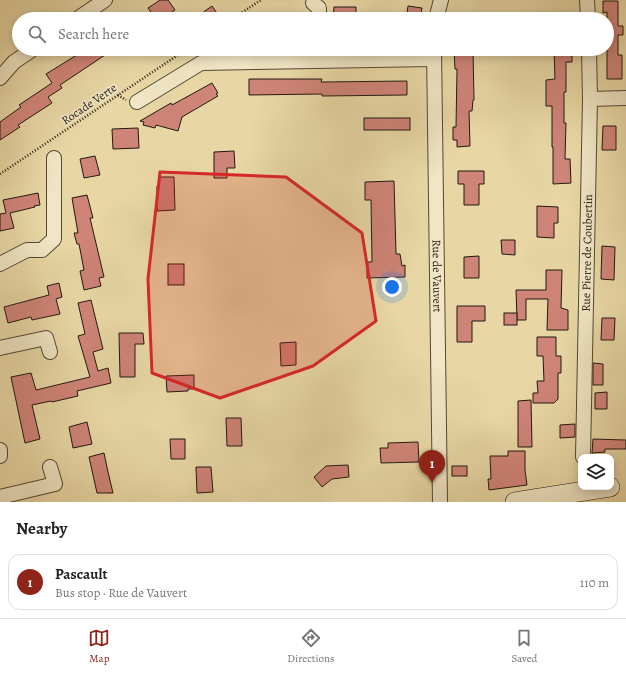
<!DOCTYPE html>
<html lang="en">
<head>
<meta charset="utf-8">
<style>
  :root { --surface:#fff; --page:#f6f6f6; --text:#202124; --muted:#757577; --line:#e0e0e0; --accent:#8f2418 }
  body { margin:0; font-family:Alegreya,serif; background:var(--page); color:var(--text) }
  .controls { position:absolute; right:12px; bottom:12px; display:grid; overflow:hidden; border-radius:8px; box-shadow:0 2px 10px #0003 }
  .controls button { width:36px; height:36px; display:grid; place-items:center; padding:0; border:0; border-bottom:1px solid var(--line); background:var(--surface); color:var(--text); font:20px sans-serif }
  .you { position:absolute; left:392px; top:287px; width:14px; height:14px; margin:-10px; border:3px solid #fff; border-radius:50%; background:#1a73e8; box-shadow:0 0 0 6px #1a73e833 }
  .badge { display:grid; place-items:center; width:26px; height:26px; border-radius:50%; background:var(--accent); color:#fff; font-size:13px; font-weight:700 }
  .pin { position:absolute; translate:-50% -33px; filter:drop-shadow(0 1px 2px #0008) }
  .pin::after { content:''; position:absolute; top:21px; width:14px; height:12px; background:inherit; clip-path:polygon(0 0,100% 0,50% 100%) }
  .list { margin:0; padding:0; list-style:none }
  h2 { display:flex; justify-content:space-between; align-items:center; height:52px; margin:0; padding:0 16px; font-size:17px }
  h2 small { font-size:13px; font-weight:400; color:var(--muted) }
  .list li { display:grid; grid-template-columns:26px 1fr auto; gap:12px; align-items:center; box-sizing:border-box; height:56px; margin:0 8px 8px; padding:0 8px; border:1px solid var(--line); border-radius:12px }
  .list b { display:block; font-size:15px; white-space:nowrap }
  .list p { margin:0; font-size:13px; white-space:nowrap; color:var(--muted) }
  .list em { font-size:13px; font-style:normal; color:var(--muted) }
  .icon { flex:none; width:22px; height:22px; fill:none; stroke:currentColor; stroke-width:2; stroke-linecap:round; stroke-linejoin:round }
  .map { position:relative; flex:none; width:626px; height:502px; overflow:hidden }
  .search { position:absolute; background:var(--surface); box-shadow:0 2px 10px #0003; left:12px; right:12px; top:12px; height:44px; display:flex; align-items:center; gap:10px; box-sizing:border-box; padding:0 14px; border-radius:22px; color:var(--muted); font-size:15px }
  .sheet { height:116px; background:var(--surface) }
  nav { display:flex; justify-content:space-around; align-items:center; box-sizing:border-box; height:56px; border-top:1px solid var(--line); background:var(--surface); font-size:11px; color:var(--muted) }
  nav a { display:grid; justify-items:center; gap:2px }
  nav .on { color:var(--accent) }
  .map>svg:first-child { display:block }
  .building { fill:#cf8478; stroke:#22190f }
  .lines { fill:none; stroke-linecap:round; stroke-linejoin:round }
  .minor-casing { stroke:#544834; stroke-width:16 }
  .secondary-casing { stroke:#22190f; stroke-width:20 }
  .path { stroke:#22190f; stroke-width:2.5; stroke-dasharray:1 2; stroke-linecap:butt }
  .minor { stroke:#f0e5c4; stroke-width:14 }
  .secondary { stroke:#f0e5c4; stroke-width:19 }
  .marked { fill:#d62828; fill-opacity:0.2; stroke:#d62828; stroke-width:3; stroke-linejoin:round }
  .labels { text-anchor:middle; stroke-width:3.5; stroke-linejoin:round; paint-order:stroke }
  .street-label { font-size:12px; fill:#22190f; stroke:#f0e5c4 }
</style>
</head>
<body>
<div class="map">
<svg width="626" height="502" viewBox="0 0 626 502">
  <rect width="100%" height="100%" fill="#e8d7a5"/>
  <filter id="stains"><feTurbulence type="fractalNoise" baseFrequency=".005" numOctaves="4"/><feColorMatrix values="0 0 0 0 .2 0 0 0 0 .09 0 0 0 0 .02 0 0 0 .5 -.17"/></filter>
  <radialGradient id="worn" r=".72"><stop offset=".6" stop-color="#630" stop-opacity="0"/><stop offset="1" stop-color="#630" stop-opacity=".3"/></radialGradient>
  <g class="building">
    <polygon points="160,0 168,0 175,10 162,19 156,19 148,8"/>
    <polygon points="603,1 618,1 618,26 623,26 623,35 618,35 618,55 622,55 622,79 607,79 607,12 603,13"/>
    <polygon points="212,6 221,19 207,19 202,13"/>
    <polygon points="408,6 422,8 420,19 406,19"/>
    <polygon points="334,7 356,7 356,19 333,19"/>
    <polygon points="77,49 114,49 60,85 62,88 48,97 52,103 18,125 20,127 0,140 0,122 21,107 19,105 52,83 46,74 80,53"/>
    <polygon points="454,49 473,49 474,100 473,100 472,111 469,111 470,146 457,147 457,140 453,140 453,127 456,127 457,69 455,69"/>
    <polygon points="554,49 572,49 572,62 566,62 566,92 564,92 564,123 566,123 565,159 570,159 571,183 553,184 553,147 552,147 552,106 546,106 546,80 555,79"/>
    <polygon points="249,79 322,79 321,82 407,81 407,95 322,96 322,94 249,95"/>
    <polygon points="212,83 218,93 216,94 218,96 182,117 178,131 156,125 155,128 143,125 144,122 140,121 171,103 172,105"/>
    <rect x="364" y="118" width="46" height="12"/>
    <polygon points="603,126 616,126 616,150 602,150"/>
    <polygon points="138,128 139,148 113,149 112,129"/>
    <polygon points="234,151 235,168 227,168 227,178 214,178 214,152"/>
    <polygon points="95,156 100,175 84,178 80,159"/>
    <polygon points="458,171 484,171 484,184 479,184 479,205 464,205 464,184 458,184"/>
    <polygon points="159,177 174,177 175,210 157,211 157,186 159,185"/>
    <polygon points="394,181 396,254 400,254 402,266 405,265 405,277 367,278 367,262 372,262 371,200 365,200 365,182"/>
    <polygon points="38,193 40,205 34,206 35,207 10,213 14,228 0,231 0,214 6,213 3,200"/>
    <polygon points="87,195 93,218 90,218 104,277 99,278 101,286 84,290 80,271 84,270 79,244 77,244 74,233 78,233 72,198"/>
    <polygon points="537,206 558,207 558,223 554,223 554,238 537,237"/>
    <polygon points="501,240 515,240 515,255 502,254"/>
    <polygon points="602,246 615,247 614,280 601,279"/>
    <polygon points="479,256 479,278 464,278 464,257"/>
    <rect x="168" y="264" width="16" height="21"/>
    <polygon points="546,270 562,270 561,308 568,310 568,330 547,330 548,299 526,299 526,320 517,320 516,290 546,290"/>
    <polygon points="59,283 62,297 56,299 60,314 32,320 31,317 8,323 4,307 49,295 47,286"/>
    <polygon points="91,300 103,349 93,352 98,371 108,368 111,383 77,391 78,396 52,402 51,401 32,405 40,439 25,443 11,377 31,373 36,390 90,377 78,336 85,334 78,303"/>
    <polygon points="457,306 485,306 485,321 472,321 472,342 457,342"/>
    <rect x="504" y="313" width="13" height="12"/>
    <polygon points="602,318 615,318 614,340 601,340"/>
    <polygon points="119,333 143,333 144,344 135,344 135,377 120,377"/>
    <polygon points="537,337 556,337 556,356 561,356 561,373 558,373 558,399 554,403 533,403 533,393 538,393 537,381 544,381 543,356 537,356"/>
    <polygon points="296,342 296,365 281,366 280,343"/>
    <polygon points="593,363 603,364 603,385 593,385"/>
    <polygon points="194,375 194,389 188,389 188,391 167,392 166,376"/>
    <polygon points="607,392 607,409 595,409 595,393"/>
    <polygon points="531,400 532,447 518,447 518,401"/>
    <polygon points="226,418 241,418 242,446 227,446"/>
    <polygon points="87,422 92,444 73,448 69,427"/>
    <polygon points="575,424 575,437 560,438 560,425"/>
    <polygon points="170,439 185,439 185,459 171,459"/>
    <polygon points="593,439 626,440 626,449 605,449 605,452 592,453"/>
    <polygon points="418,442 419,462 381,463 380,448 388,448 388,443"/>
    <polygon points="508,451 525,451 525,470 527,485 489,490 488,479 491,479 490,456 508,456"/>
    <polygon points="104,453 108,472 113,493 97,493 89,457"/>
    <polygon points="348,465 349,477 332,479 322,487 314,477 326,466"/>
    <rect x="452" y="466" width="15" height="10"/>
    <polygon points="196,467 211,467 213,492 197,493"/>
  </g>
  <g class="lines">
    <g class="minor-casing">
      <g id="minor">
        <polyline points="587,0 588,19"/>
        <polyline points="313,3 319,8 319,19"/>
        <polyline points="77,19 105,0"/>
        <polyline points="436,19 441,0"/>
        <path id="s1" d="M434,49L440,502"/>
        <polyline points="0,78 14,62 33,49"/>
        <polyline points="590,99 626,98"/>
        <polyline points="137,102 201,63 433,59"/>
        <polyline points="0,264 27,250 42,250 54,239 54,158"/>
        <polyline points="0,348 46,338 50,352"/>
        <polyline points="0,450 0,456"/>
        <path id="s2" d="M583,457L590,99L589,49"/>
        <polyline points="0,497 55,484 50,467"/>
      </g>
    </g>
    <g class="secondary-casing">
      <polyline id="secondary" points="515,502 610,487"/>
    </g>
    <g class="path">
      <polyline points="232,19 261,0"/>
      <polyline points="118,95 126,100"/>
      <polyline points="0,174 187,49"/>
    </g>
    <use href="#minor" class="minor"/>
    <use href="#secondary" class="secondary"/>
  </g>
  <path class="marked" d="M160,172L286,177L362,233L376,321L313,366L220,398L152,373L148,279Z"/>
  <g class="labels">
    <g class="street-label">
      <text transform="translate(89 104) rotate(-34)" y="4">Rocade Verte</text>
      <text dy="4" stroke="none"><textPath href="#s2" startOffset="204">Rue Pierre de Coubertin</textPath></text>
      <text dy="4" stroke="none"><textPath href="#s1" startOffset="227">Rue de Vauvert</textPath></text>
    </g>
  </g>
  <rect width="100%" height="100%" filter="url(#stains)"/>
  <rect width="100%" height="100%" fill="url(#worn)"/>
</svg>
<div class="controls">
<button><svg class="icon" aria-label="layers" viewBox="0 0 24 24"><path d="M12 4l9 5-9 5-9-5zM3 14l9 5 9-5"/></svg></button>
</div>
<div class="you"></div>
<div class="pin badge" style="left:432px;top:483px">1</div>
<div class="search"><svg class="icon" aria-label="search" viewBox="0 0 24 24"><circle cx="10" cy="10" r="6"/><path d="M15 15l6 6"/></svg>Search here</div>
</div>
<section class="sheet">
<h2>Nearby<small></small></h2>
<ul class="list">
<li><span class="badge">1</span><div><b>Pascault</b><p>Bus stop · Rue de Vauvert</p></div><em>110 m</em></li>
</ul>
</section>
<nav>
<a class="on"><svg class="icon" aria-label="map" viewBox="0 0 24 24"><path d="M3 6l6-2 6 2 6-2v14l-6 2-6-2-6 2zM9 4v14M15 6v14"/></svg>Map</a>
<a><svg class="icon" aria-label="directions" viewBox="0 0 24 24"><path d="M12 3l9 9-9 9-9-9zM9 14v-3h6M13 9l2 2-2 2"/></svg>Directions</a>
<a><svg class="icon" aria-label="saved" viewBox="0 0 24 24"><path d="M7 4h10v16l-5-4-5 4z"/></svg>Saved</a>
</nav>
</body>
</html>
